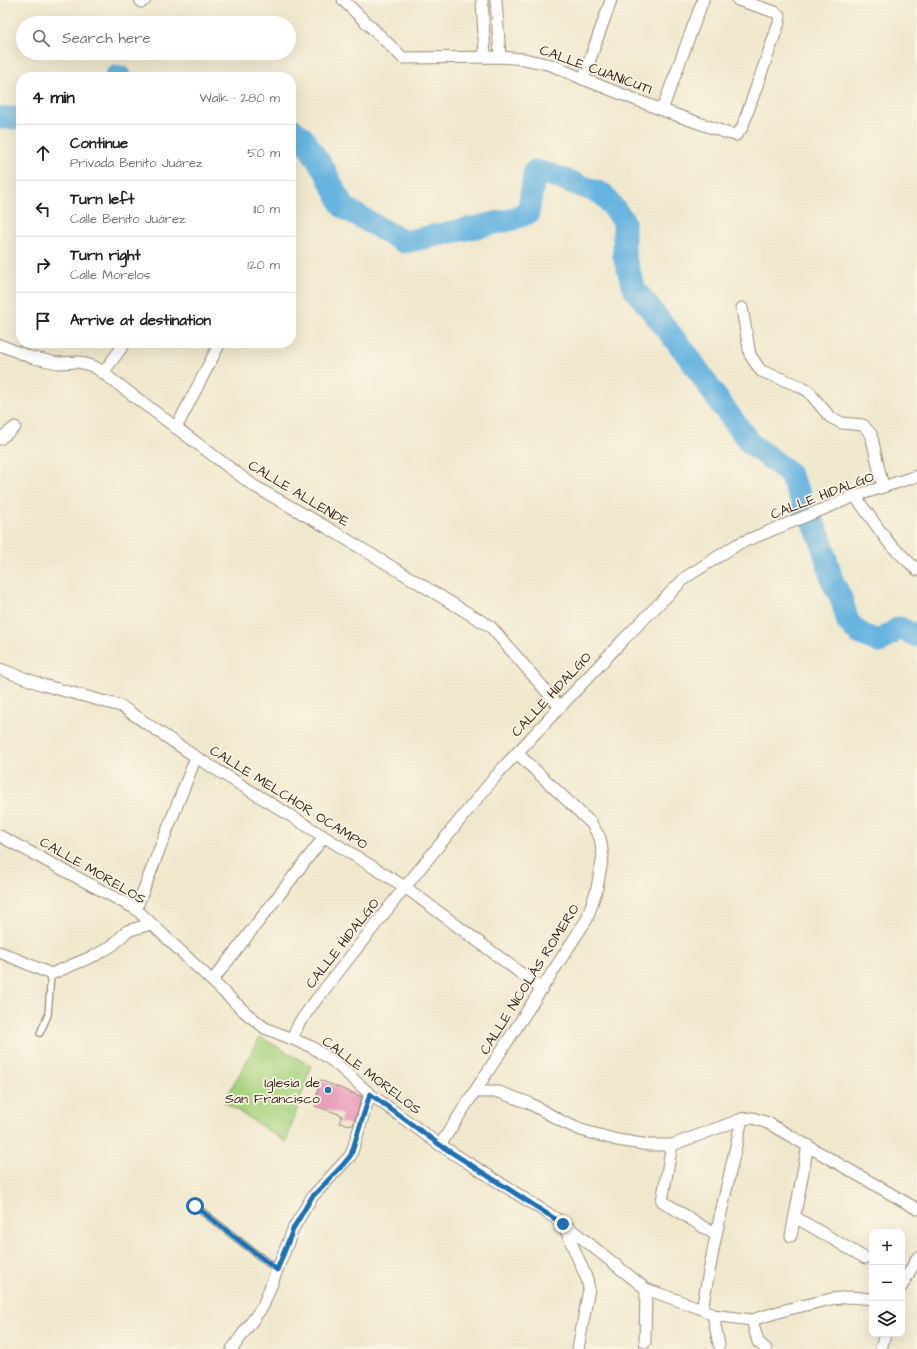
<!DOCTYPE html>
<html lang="en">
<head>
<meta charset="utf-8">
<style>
  :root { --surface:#fff; --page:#f2f2f2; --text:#202124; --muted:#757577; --line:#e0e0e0 }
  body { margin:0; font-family:"Architects Daughter",sans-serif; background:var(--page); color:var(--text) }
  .controls { position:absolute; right:12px; bottom:12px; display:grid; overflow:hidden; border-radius:8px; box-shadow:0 4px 16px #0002 }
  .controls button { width:36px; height:36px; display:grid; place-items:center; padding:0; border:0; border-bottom:1px solid var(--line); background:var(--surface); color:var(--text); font:20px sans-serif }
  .stop { position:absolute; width:12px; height:12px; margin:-9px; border:3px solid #1f6fb2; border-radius:50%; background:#fff }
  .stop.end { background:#1f6fb2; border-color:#fff; box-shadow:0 1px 4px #0008 }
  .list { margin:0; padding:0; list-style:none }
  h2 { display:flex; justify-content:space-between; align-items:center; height:52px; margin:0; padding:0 16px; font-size:17px }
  h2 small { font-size:13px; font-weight:400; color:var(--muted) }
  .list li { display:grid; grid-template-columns:26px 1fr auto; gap:12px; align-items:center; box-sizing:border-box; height:56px; padding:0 16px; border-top:1px solid var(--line) }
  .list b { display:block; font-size:15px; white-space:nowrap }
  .list p { margin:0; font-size:13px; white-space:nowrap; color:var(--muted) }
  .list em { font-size:13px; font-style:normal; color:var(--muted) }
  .icon { flex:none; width:22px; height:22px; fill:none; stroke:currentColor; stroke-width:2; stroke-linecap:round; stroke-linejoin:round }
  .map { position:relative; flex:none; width:917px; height:1349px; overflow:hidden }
  .search { position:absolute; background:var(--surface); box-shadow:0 4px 16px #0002; left:16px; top:16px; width:280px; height:44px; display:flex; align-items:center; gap:10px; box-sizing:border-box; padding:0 14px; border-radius:22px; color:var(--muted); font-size:15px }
  .panel { position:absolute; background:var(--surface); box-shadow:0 4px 16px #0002; left:16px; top:72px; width:280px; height:276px; border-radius:16px }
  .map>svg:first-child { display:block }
  .green { fill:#a7d37f; stroke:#717e4e }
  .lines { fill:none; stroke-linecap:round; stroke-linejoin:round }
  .river { stroke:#66b4e0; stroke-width:23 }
  .building { fill:#e89bb9 }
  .service-casing { stroke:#968976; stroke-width:8 }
  .minor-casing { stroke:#968976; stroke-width:13 }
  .service { stroke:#fff; stroke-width:5.5 }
  .minor { stroke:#fff; stroke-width:11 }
  .route { stroke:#1f6fb2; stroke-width:5 }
  .poi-dot { fill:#1f6fb2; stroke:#fcf5e5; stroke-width:1.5 }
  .labels { text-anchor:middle; stroke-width:3.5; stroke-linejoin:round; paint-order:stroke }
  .street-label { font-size:14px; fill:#3b2a1e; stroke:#fcf5e5 }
  .poi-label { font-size:14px; fill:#3b2a1e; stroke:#fcf5e5; text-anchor:end }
</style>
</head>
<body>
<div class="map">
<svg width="917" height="1349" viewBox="0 0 917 1349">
  <rect width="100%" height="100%" fill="#fcf5e5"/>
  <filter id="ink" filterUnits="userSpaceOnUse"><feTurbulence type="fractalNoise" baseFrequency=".025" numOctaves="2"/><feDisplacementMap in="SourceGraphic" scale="8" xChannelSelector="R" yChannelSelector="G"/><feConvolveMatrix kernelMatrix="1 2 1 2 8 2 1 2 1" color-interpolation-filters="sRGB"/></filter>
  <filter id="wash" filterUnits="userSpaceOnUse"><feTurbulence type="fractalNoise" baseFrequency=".012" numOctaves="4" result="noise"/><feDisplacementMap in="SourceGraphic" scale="16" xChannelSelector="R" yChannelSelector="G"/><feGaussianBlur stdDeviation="0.9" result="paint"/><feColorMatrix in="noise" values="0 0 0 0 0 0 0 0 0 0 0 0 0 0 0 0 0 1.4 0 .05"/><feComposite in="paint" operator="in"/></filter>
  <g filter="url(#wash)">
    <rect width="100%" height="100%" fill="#f0e8cd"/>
    <polygon class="green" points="260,1037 311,1066 286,1142 224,1102"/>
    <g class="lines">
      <g class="river">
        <polyline points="116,77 120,77"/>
        <polyline points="0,118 16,118 21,117"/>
        <polyline points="291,128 303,138 325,171 343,207 404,242 510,220 528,213 535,171 551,175 603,194 624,221 624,257 635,290 689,357 720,403 751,444 788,472 820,537 832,580 841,598 848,622 859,633 879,642 899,628 917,636"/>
      </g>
    </g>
    <g id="blocks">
      <polygon class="building" points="320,1080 362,1097 353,1125 339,1123 342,1115 315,1106"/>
    </g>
  </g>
  <g filter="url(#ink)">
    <use href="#blocks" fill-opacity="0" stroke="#968976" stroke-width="1"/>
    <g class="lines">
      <g class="service-casing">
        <g id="service">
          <polyline points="40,1033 48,1015 51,974"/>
          <polyline points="195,1206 277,1270"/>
        </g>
      </g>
      <g class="minor-casing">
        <g id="minor">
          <polyline points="343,0 403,58 500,57 524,59 551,65 583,79 662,110 727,133 736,135 742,128 779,23 780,16 775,12 738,0"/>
          <polyline points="482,0 485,57"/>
          <polyline points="496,0 500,57"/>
          <polyline points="141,2 145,0"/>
          <polyline points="583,79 611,0"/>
          <polyline points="662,110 703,0"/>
          <polyline points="742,308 750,355 761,371 797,385 808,391 830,417 842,423 863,425 871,434 883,487"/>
          <polyline points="0,345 30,357 58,363 79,362 95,367 254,486 328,528 491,627 560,707"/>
          <polyline points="103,373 125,343"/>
          <polyline points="176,428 220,343"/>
          <polyline points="0,439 15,427"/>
          <polyline points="855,496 889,543 917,570"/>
          <polyline points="0,669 43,685 121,706 196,757 405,887 542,989"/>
          <polyline points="0,836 136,909 247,1014 265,1028 312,1047 334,1062 370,1094 440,1145 563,1223 646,1289 702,1309 713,1315 752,1320 785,1310 831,1299 851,1297 872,1299"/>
          <polyline points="136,909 196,757"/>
          <polyline points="0,952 51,974 96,955 113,945 127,931 151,924"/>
          <polyline points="213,980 324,837"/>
          <polyline points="292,1039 299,1023 313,1004 405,887 499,772 624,639 686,577 738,544 855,496 917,476"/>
          <polyline points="475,1092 499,1092 529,1103 563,1122 581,1130 617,1140 649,1145 672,1145 742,1119 753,1118 768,1123 917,1209"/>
          <polyline points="440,1145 587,919 597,888 603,856 600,838 591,823 517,753"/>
          <polyline points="672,1145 662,1201 716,1235"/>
          <polyline points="795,1217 865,1258"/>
          <polyline points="564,1226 587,1279 589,1289 578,1349"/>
          <polyline points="791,1236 808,1145"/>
          <polyline points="902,1286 917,1258"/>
          <polyline points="702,1309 716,1235 742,1119"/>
          <polyline points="713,1315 719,1345"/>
          <polyline points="752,1320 758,1342 766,1349"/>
          <polyline points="645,1342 646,1289"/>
          <polyline points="232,1349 263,1306 294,1227 312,1197 351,1155 370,1094"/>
          <polyline points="881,1349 885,1334"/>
        </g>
      </g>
      <use href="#service" class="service"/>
      <use href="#minor" class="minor"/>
    </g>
  </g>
  <g class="lines" filter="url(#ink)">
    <polyline class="route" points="195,1206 277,1270 294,1227 312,1197 342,1166 351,1155 370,1094 440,1145 563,1224"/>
  </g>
  <circle class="poi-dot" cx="328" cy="1090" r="4"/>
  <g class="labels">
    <g class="street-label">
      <text transform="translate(596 69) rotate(20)" y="5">CALLE CUANICUTI</text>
      <text transform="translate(299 493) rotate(31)" y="5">CALLE ALLENDE</text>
      <text transform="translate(822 495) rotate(-21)" y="5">CALLE HIDALGO</text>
      <text transform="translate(551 694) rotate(-47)" y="5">CALLE HIDALGO</text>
      <text transform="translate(289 797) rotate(32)" y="5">CALLE MELCHOR OCAMPO</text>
      <text transform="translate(93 870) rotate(30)" y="5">CALLE MORELOS</text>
      <text transform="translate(342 943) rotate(-52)" y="5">CALLE HIDALGO</text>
      <text transform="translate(529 979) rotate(-58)" y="5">CALLE NICOLÁS ROMERO</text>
      <text transform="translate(372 1075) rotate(37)" y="5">CALLE MORELOS</text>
    </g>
    <g class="poi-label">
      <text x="320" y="1087">Iglesia de<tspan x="320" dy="16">San Francisco</tspan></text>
    </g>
  </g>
</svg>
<div class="controls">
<button>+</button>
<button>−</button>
<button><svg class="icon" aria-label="layers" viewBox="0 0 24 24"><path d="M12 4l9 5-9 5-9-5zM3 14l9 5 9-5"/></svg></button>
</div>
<div class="stop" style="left:195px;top:1206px"></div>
<div class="stop end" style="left:563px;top:1224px"></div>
<div class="search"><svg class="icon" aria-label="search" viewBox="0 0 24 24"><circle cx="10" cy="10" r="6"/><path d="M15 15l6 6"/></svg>Search here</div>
<section class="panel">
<h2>4 min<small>Walk · 280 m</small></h2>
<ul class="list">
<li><svg class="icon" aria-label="ahead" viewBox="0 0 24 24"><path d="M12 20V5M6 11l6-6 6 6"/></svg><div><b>Continue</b><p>Privada Benito Juárez</p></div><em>50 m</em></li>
<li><svg class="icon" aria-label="left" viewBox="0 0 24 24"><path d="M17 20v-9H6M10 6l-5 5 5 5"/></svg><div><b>Turn left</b><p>Calle Benito Juárez</p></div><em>110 m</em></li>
<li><svg class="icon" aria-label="right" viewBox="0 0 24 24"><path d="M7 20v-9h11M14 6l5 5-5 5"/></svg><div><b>Turn right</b><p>Calle Morelos</p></div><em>120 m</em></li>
<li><svg class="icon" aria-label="arrive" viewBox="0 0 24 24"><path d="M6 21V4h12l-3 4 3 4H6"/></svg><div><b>Arrive at destination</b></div></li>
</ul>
</section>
</div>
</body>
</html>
